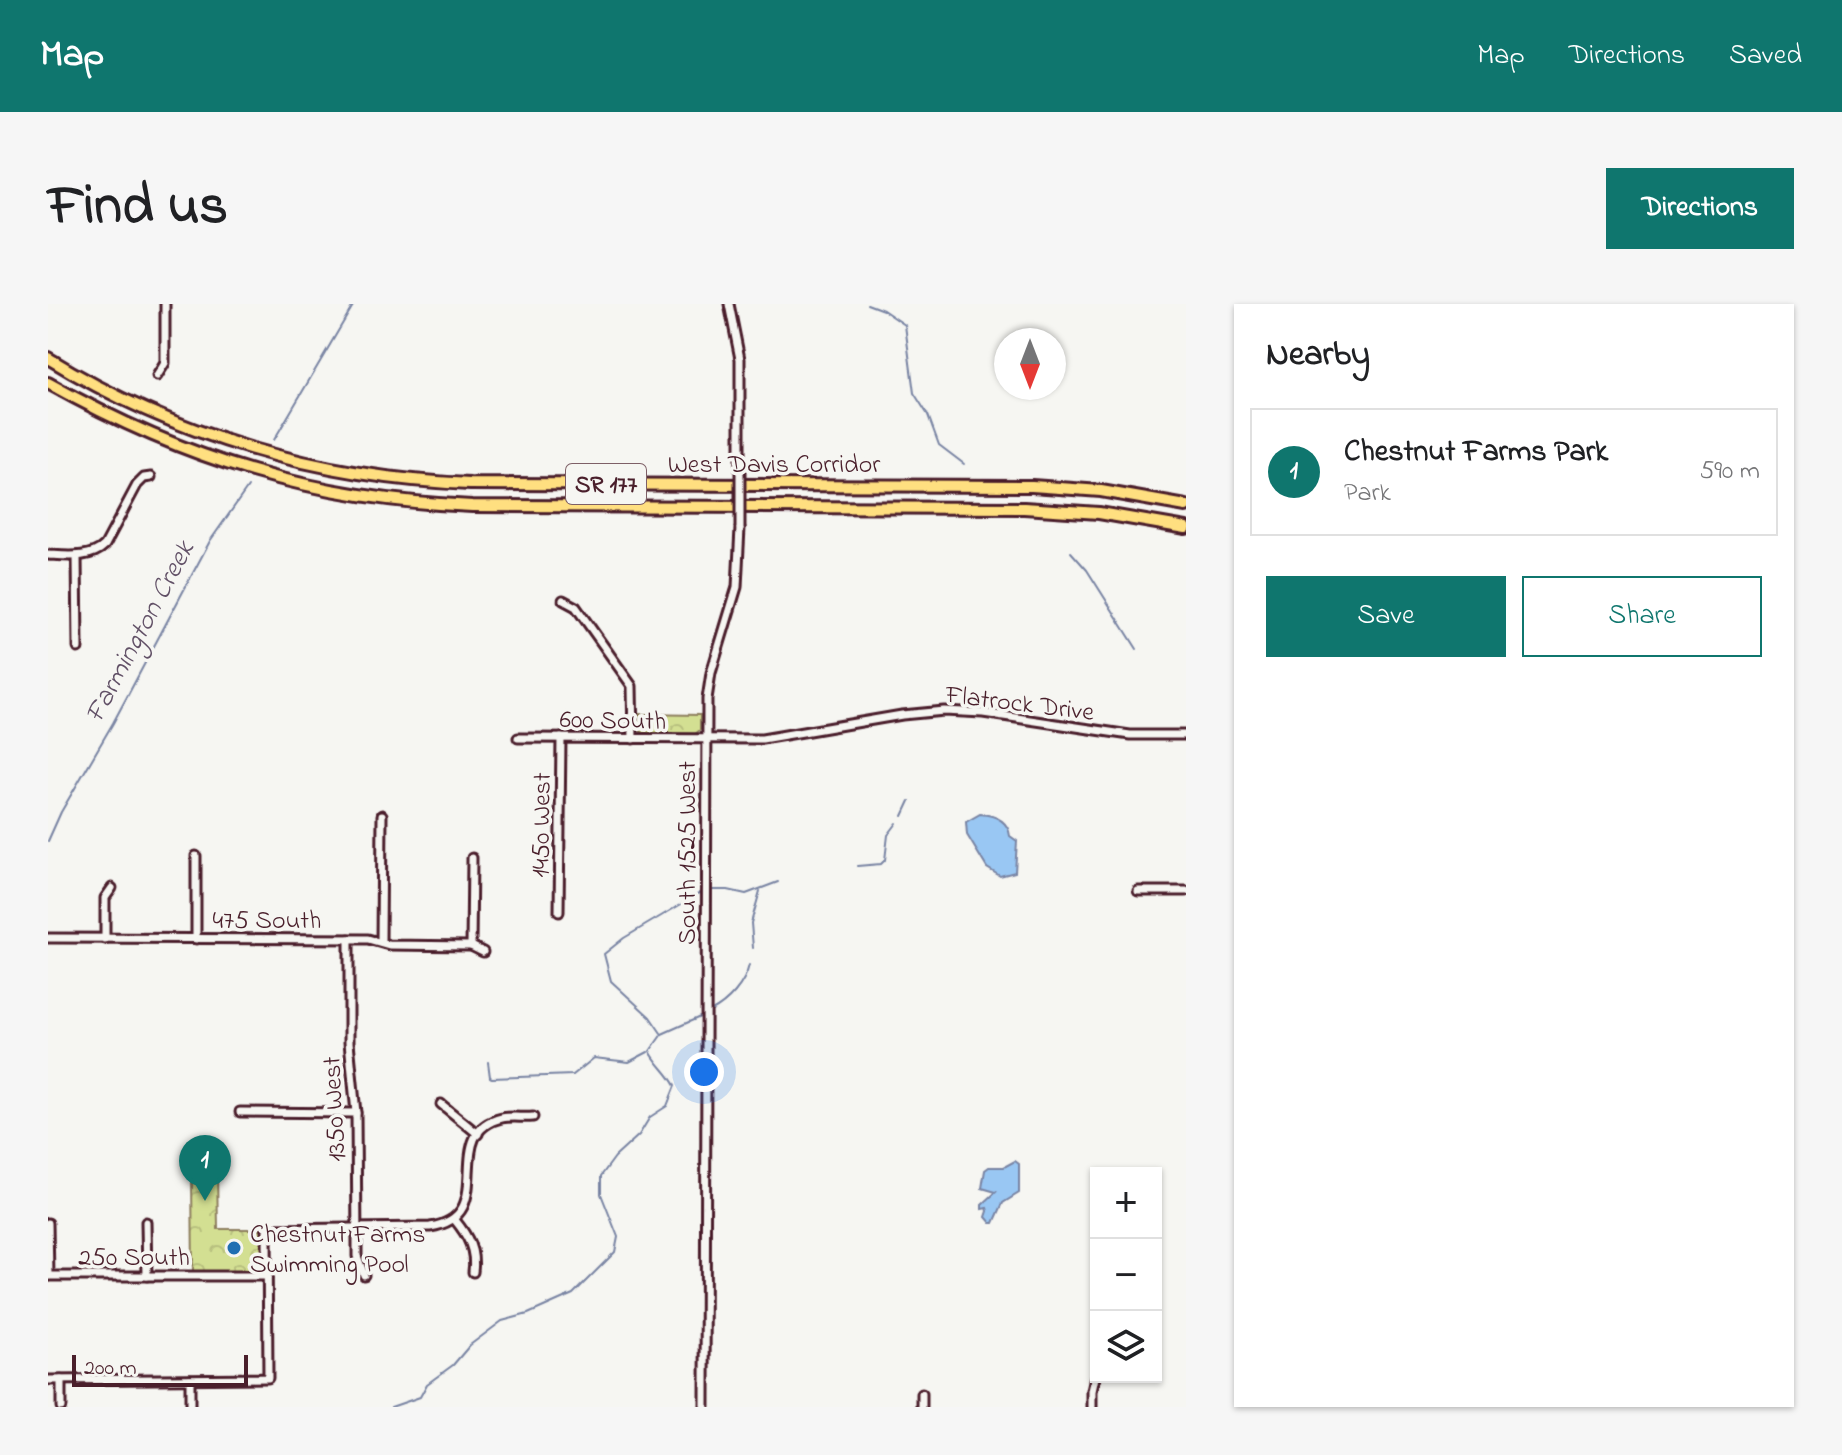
<!DOCTYPE html>
<html lang="en">
<head>
<meta charset="utf-8">
<style>
  :root { --surface:#fff; --page:#f6f6f6; --text:#202124; --muted:#757577; --line:#e0e0e0; --accent:#0f766e }
  body { margin:0; font-family:"Indie Flower",sans-serif; background:var(--page); color:var(--text) }
  .controls { position:absolute; right:24px; bottom:24px; display:grid; overflow:hidden; border-radius:0px; box-shadow:0 2px 6px #0004 }
  .controls button { width:72px; height:72px; display:grid; place-items:center; padding:0; border:0; border-bottom:2px solid var(--line); background:var(--surface); color:var(--text); font:40px sans-serif }
  .compass { position:absolute; left:946px; top:24px; width:72px; height:72px; border-radius:50%; background:var(--surface); box-shadow:0 2px 6px #0004; rotate:180deg }
  .scale { position:absolute; left:24px; bottom:20px; width:176px; box-sizing:border-box; padding-left:8px; border:4px solid #4a1f2b; border-top:0; font-size:22px; line-height:28px; white-space:nowrap; color:#4a1f2b; -webkit-text-stroke:6px #f6f6f2; paint-order:stroke }
  .you { position:absolute; left:656px; top:768px; width:28px; height:28px; margin:-20px; border:6px solid #fff; border-radius:50%; background:#1a73e8; box-shadow:0 0 0 12px #1a73e833 }
  .badge { display:grid; place-items:center; width:52px; height:52px; border-radius:50%; background:var(--accent); color:#fff; font-size:26px; font-weight:700 }
  .pin { position:absolute; translate:-50% -66px; filter:drop-shadow(0 2px 4px #0008) }
  .pin::after { content:''; position:absolute; top:42px; width:28px; height:24px; background:inherit; clip-path:polygon(0 0,100% 0,50% 100%) }
  .list { margin:0; padding:0; list-style:none }
  h2 { display:flex; justify-content:space-between; align-items:center; height:104px; margin:0; padding:0 32px; font-size:34px }
  h2 small { font-size:26px; font-weight:400; color:var(--muted) }
  .list li { display:grid; grid-template-columns:52px 1fr auto; gap:24px; align-items:center; box-sizing:border-box; height:128px; margin:0 16px 16px; padding:0 16px; border:2px solid var(--line); border-radius:0px }
  .list b { display:block; font-size:30px; white-space:nowrap }
  .list p { margin:0; font-size:26px; white-space:nowrap; color:var(--muted) }
  .list em { font-size:26px; font-style:normal; color:var(--muted) }
  .actions { display:flex; gap:16px; padding:24px 32px }
  .actions a { flex:1; padding:18px 0; border:2px solid var(--accent); border-radius:0px; text-align:center; font-size:28px; color:var(--accent) }
  .actions .main { background:var(--accent); color:#fff }
  .icon { flex:none; width:44px; height:44px; fill:none; stroke:currentColor; stroke-width:2; stroke-linecap:round; stroke-linejoin:round }
  .map { position:relative; flex:none; width:1138px; height:1103px; overflow:hidden; border-radius:0px }
  header { display:flex; align-items:center; gap:48px; box-sizing:border-box; height:112px; padding:0 40px; background:var(--accent); color:#fff }
  header strong { font-size:38px }
  nav { display:flex; gap:44px; margin-inline-start:auto; font-size:28px }
  .intro { display:flex; align-items:center; justify-content:space-between; box-sizing:border-box; height:192px; padding:0 48px }
  h1 { margin:0; font-size:56px }
  .button { padding:20px 36px; border-radius:0px; background:var(--accent); color:#fff; font-size:28px; font-weight:700 }
  main { display:flex; gap:48px; padding:0 48px }
  aside { flex:1; background:var(--surface); border-radius:0px; box-shadow:0 2px 6px #0004 }
  .map>svg:first-child { display:block }
  .park { fill:url(#park-crowns); stroke:#8e7f5e; stroke-width:2 }
  .water { fill:#99c7f3; stroke:#7984a3; stroke-width:2 }
  .lines { fill:none; stroke-linecap:round; stroke-linejoin:round }
  .stream { stroke:#7984a3; stroke-width:2 }
  .minor-casing { stroke:#4a1f2b; stroke-width:13 }
  .highway-casing { stroke:#4a1f2b; stroke-width:16 }
  .minor { stroke:#f6f6f2; stroke-width:7 }
  .highway { stroke:#ffdf80; stroke-width:10 }
  .minor-bridge-casing { stroke:#4a1f2b; stroke-width:13; stroke-linecap:butt }
  .minor-bridge { stroke:#f6f6f2; stroke-width:7 }
  .poi-dot { fill:#1f6fb2; stroke:#f6f6f2; stroke-width:3 }
  .labels { text-anchor:middle; stroke-width:7; stroke-linejoin:round; paint-order:stroke }
  .shield { fill:#f6f6f2; stroke:#7e6067; stroke-width:2 }
  .shield-label { font-size:24px; font-weight:bold; fill:#4a1f2b }
  .street-label { font-size:26px; fill:#4a1f2b; stroke:#f6f6f2 }
  .poi-label { font-size:26px; fill:#4a1f2b; stroke:#f6f6f2; text-anchor:start }
  .water-label { font-size:28px; font-style:italic; fill:#625167; stroke:#f6f6f2 }
</style>
</head>
<body>
<header>
<strong>Map</strong>
<nav><a>Map</a><a>Directions</a><a>Saved</a></nav>
</header>
<div class="intro"><h1>Find us</h1><a class="button">Directions</a></div>
<main>
<div class="map">
<svg width="1138" height="1103" viewBox="0 0 1138 1103">
  <defs>
    <pattern id="park-crowns" width="20" height="18" patternUnits="userSpaceOnUse" patternTransform="scale(2)"><rect width="20" height="18" fill="#d3df92"/><path d="M2 6a3 3 0 1 1 6 0M12 15a3 3 0 1 1 6 0" fill="none" stroke="#b7bf7e"/></pattern>
  </defs>
  <rect width="100%" height="100%" fill="#f6f6f2"/>
  <filter id="ink" filterUnits="userSpaceOnUse"><feTurbulence type="fractalNoise" baseFrequency=".0125" numOctaves="2"/><feDisplacementMap in="SourceGraphic" scale="16" xChannelSelector="R" yChannelSelector="G"/><feConvolveMatrix kernelMatrix="1 2 1 2 8 2 1 2 1" color-interpolation-filters="sRGB"/></filter>
  <g filter="url(#ink)">
    <g class="park">
      <polygon points="590,410 652,411 652,426 646,431 596,430 590,424"/>
      <polygon points="169,869 170,925 219,925 220,972 145,972 144,870"/>
    </g>
    <g class="water">
      <path d="M932,510C946,511 960,516 962,532L969,537L967,568L952,572L939,564L919,531L918,518Z"/>
      <polygon points="967,857 971,860 971,889 955,899 946,919 943,919 938,913 940,907 939,904 934,905 934,901 948,888 934,884 937,866 941,863 956,863"/>
    </g>
    <g class="lines">
      <g class="stream">
        <polyline points="819,0 835,6 857,21 866,89 880,111 891,141 916,160"/>
        <polyline points="226,136 306,0"/>
        <polyline points="1023,248 1039,266 1089,345"/>
        <polyline points="855,512 862,497"/>
        <polyline points="0,537 13,508 65,419 162,237 200,183"/>
        <polyline points="809,562 833,560 837,556 840,531 849,519"/>
        <polyline points="663,586 680,586 698,590 730,578"/>
        <polyline points="705,644 703,619 712,587"/>
        <path d="M662,708C680,699 697,680 701,661"/>
        <polyline points="613,729 602,713 563,677 556,650 576,634 652,589"/>
        <polyline points="440,758 442,773 444,774 525,771 546,754 581,758 600,748"/>
        <path d="M343,1103L372,1093L379,1080L405,1061L422,1041L454,1017L480,1010L525,990L567,948L570,933L553,890V872L567,853L591,831L602,813L619,802L627,782C620,768 609,761 602,747L614,730L652,713"/>
      </g>
      <g class="minor-casing">
        <g id="minor">
          <polyline points="681,0 692,55 692,160"/>
          <polyline points="109,72 117,59 117,0"/>
          <path d="M0,251C20,252 43,255 57,241L89,181L96,174L103,173"/>
          <polyline points="29,252 30,344"/>
          <polyline points="515,296 528,303 584,382 585,435"/>
          <polyline points="470,434 714,435 854,411 896,407 935,409 1082,431 1138,431"/>
          <polyline points="148,552 148,635"/>
          <polyline points="1090,587 1138,587"/>
          <polyline points="511,608 513,434"/>
          <polyline points="0,634 320,635 341,641 423,642 435,648"/>
          <polyline points="57,635 57,594 64,584"/>
          <polyline points="301,635 301,738 308,809 309,940 309,952 316,971"/>
          <polyline points="333,638 334,511"/>
          <polyline points="423,642 424,554"/>
          <polyline points="393,800 430,830"/>
          <polyline points="192,808 308,809"/>
          <path d="M407,916C420,932 428,946 425,968"/>
          <polyline points="98,918 99,972"/>
          <polyline points="0,919 1,972"/>
          <polyline points="0,972 220,972"/>
          <polyline points="142,1075 142,1103"/>
          <path d="M0,1076L220,1074L219,925L382,923C454,912 390,829 454,814C464,812 475,814 485,813"/>
          <polyline points="874,1090 874,1103"/>
          <polyline points="13,1103 13,1076"/>
          <polyline points="657,1103 659,395 663,369 689,283 692,224"/>
          <polyline points="1044,1103 1044,1087 1048,1069"/>
        </g>
      </g>
      <g class="highway-casing">
        <g id="highway">
          <path d="M0,54C128,133 272,174 422,180L984,182L1053,187L1138,202"/>
          <path d="M0,79C139,157 265,195 424,202L976,204L1051,209L1138,224"/>
        </g>
      </g>
      <use href="#minor" class="minor"/>
      <use href="#highway" class="highway"/>
      <g class="minor-bridge-casing">
        <polyline id="minor-bridge" points="692,224 692,160"/>
      </g>
      <use href="#minor-bridge" class="minor-bridge"/>
    </g>
  </g>
  <circle class="poi-dot" cx="186" cy="944" r="8"/>
  <g class="labels">
    <rect class="shield" x="518" y="160" width="80" height="40" rx="6"/>
    <g class="shield-label">
      <text x="558" y="188">SR 177</text>
    </g>
    <g class="street-label">
      <text x="726" y="168">West Davis Corridor</text>
      <text transform="translate(972 398) rotate(7)" y="9">Flatrock Drive</text>
      <text transform="translate(565 415) rotate(1)" y="9">600 South</text>
      <text transform="translate(492 521) rotate(-89)" y="9">1450 West</text>
      <text transform="translate(638 549) rotate(-90)" y="9">South 1525 West</text>
      <text x="219" y="624">475 South</text>
      <text transform="translate(285 805) rotate(-93)" y="9">1350 West</text>
      <text x="86" y="961">250 South</text>
    </g>
    <g class="poi-label">
      <text x="202" y="938">Chestnut Farms<tspan x="202" dy="30">Swimming Pool</tspan></text>
    </g>
    <g class="water-label">
      <text transform="translate(90 327) rotate(-62)" y="10">Farmington Creek</text>
    </g>
  </g>
</svg>
<div class="controls">
<button>+</button>
<button>−</button>
<button><svg class="icon" aria-label="layers" viewBox="0 0 24 24"><path d="M12 4l9 5-9 5-9-5zM3 14l9 5 9-5"/></svg></button>
</div>
<svg class="compass" viewBox="-18 -18 36 36"><path d="M0-13l5 13h-10z" fill="#e53935"/><path d="M0 13l5-13h-10z" fill="#757577"/></svg>
<div class="scale">200 m</div>
<div class="you"></div>
<div class="pin badge" style="left:157px;top:897px">1</div>
</div>
<aside>
<h2>Nearby<small></small></h2>
<ul class="list">
<li><span class="badge">1</span><div><b>Chestnut Farms Park</b><p>Park</p></div><em>590 m</em></li>
</ul>
<div class="actions"><a class="main">Save</a><a>Share</a></div>
</aside>
</main>
</body>
</html>
